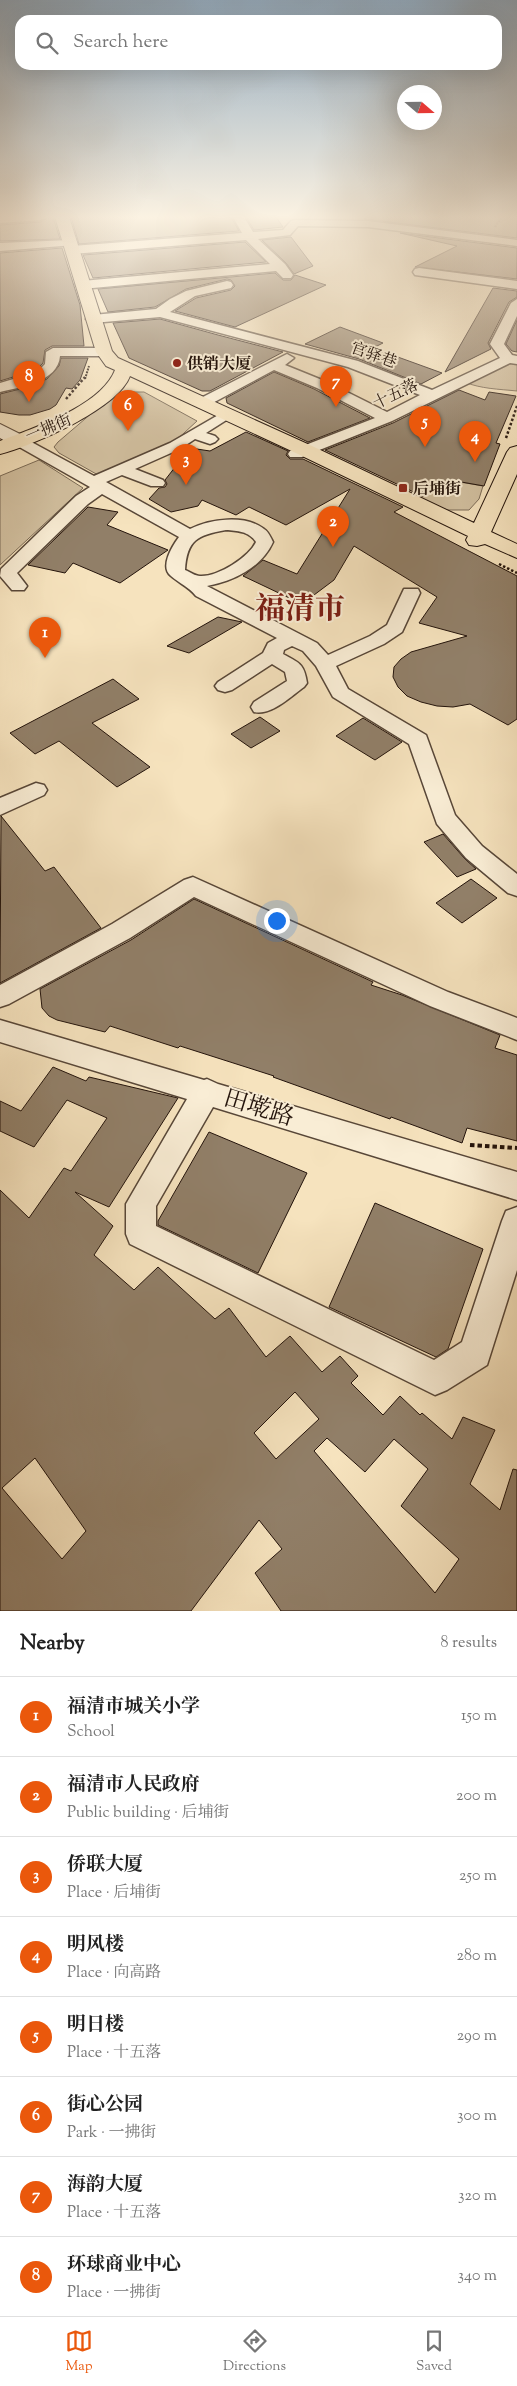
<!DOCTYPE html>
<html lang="en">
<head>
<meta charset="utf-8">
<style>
  :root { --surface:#fff; --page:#f2f2f2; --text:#222; --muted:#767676; --line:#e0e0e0; --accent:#ea580c }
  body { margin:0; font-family:"Sorts Mill Goudy","Noto Serif SC",serif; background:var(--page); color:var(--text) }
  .compass { position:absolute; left:397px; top:85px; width:45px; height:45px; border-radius:50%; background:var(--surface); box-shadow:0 5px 20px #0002; rotate:110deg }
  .you { position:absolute; left:276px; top:920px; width:18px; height:18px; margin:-12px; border:4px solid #fff; border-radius:50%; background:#1a73e8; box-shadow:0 0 0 8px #1a73e833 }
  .badge { display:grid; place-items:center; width:32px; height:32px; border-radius:50%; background:var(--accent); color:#fff; font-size:16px; font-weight:700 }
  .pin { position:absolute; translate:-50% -41px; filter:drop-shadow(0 1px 2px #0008) }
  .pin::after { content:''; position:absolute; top:26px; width:18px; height:15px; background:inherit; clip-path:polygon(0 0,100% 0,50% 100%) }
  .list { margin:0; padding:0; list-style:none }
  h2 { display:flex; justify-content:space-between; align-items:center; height:65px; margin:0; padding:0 20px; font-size:21px }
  h2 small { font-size:16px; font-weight:400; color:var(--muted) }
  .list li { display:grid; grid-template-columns:32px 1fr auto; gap:15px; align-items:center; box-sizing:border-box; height:80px; padding:0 20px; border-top:1px solid var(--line) }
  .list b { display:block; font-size:19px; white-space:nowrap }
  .list p { margin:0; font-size:16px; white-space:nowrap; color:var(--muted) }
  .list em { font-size:16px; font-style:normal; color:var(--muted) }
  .icon { flex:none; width:28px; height:28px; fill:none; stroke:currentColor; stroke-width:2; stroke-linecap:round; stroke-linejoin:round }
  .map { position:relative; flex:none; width:517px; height:1611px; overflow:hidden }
  .search { position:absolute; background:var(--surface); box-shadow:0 5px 20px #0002; left:15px; right:15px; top:15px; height:55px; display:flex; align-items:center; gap:12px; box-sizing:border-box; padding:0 18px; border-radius:15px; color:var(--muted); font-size:19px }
  .sheet { height:705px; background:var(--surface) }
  nav { display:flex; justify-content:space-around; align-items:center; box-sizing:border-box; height:70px; border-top:1px solid var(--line); background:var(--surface); font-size:14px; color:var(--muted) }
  nav a { display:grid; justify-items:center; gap:2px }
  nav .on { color:var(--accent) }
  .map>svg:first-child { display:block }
  .green { fill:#d2c0a0; stroke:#7a6a56 }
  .building { fill:#917f68; stroke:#23130b; fill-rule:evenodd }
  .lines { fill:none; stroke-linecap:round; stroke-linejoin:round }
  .minor-casing { stroke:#584738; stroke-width:3 }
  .tertiary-casing { stroke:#584738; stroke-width:2 }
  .primary-casing { stroke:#23130b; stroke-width:2 }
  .path-far2 { stroke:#23130b; stroke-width:2; stroke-dasharray:2 1; stroke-linecap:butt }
  .path-far1 { stroke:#23130b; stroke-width:2.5; stroke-dasharray:2.5 2; stroke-linecap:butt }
  .path { stroke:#23130b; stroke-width:4; stroke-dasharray:4.5 3; stroke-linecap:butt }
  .minor { fill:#f9edd5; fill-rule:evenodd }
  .tertiary { fill:#f9edd5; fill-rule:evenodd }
  .primary { fill:#f6e3be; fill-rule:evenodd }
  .poi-dot { fill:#8f2418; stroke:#f9edd5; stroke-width:2 }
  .labels { text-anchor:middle; stroke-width:4; stroke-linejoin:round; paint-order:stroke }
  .far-street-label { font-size:16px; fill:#23130b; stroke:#f9edd5 }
  .far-poi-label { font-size:16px; font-weight:bold; fill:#23130b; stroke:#f9edd5; text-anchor:start }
  .near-street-label { font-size:24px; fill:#23130b; stroke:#f9edd5 }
  .town-label { font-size:30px; font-weight:bold; fill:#7a1f14; stroke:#f9edd5 }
</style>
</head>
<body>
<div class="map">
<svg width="517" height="1611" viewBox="0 0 517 1611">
  <rect width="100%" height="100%" fill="#f6e3be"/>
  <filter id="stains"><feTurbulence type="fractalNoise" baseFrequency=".004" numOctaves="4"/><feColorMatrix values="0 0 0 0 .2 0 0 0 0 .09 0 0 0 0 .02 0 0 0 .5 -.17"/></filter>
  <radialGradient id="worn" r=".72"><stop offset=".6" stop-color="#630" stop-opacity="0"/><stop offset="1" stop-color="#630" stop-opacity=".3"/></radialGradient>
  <g class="green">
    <path d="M511,361H517V391C498,389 482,389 464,382Z"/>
    <polygon points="126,392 144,392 197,421 171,445 98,475 59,453 54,447 58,442 106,401"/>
    <polygon points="39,460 83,488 0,565 0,476"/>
    <polygon points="454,481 483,486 479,499 469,510 447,510 420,498"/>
  </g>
  <g class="building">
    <polygon points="48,217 53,217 60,239 0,241 0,225 41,222"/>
    <polygon points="71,217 231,217 239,231 79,244"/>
    <polygon points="246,217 276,217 283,227 254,230"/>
    <polygon points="364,217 517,217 517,238 364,219"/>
    <polygon points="400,233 517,248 517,279 415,267 457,246"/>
    <polygon points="291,237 313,266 294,274 286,263 262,240"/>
    <polygon points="245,242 266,262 93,278 83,255"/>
    <polygon points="62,248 80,305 84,346 52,346 45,350 43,363 36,370 0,381 0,253"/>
    <polygon points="275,273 283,280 291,280 295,275 326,285 235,327 175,311 196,298 231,290 235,286 231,280 227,279 186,289 155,307 108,312 98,289"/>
    <polygon points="493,288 517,291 517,297 509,302 488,343 491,349 445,372"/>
    <polygon points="160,319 218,335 283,352 210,391 202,391 129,358 113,323"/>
    <polygon points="517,320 517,352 512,351 506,344"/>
    <polygon points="340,327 383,343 373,348 442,373 421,384 359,359 305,344"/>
    <polygon points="61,358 88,358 80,380 72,389 66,388 56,405 50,409 30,415 19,415 0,412 0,394 28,387 47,379 59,366"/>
    <polygon points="274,372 314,389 370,418 308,442 227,403 226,398"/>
    <polygon points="459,390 485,400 489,392 516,396 496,443 500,444 484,486 450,480 422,496 325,450 393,423"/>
    <polygon points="246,432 288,451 286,455 290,459 303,459 403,507 394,512 517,576 517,719 508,725 470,704 453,707 437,706 421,702 407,696 398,687 393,677 394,667 401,659 411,652 467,636 419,623 437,597 354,546 334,580 302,604 243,576 263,560 297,574 350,489 286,525 249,507 236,515 202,500 198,506 171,512 149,499 159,488 165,487 167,484 165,480 190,448 210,451"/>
    <polygon points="88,507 118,512 107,525 168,550 120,583 73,563 65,573 28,565"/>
    <polygon points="218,617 242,622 189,653 167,646"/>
    <polygon points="113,679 139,699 92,723 150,767 117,787 59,741 35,754 10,733"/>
    <polygon points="260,717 280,731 251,748 231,734"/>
    <polygon points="363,718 402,742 375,760 336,736"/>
    <polygon points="1,816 45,871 54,867 101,928 0,983"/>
    <polygon points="443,834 465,859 476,869 457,877 424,842"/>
    <polygon points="471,879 497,898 462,923 436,903"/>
    <polygon points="194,899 373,982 371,985 402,995 500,1035 495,1048 517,1055 517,1141 467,1128 462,1143 391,1117 390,1119 273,1077 274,1076 180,1046 178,1048 110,1026 105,1032 57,1020 49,1016 42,1008 40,989 131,940"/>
    <path d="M53,1067L86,1081L89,1077L178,1098L109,1207L75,1192L113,1226L94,1255L134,1290L158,1267L215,1319L229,1308L266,1357L290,1336L322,1372L340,1356L358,1376L351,1383L383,1415L400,1396L420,1415L422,1413L452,1439L463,1417L495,1430L470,1484L500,1510L513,1469L517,1470V1611H281L255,1573L282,1549L259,1520L191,1611H0V1190L29,1218L64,1168L71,1171L107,1118L67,1100L34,1147L0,1131V1101L21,1111ZM295,1392L319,1419L276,1459L254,1433ZM327,1438L365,1472L394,1439L428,1469L401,1506L459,1559L435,1593L314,1451ZM35,1458L86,1531L62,1559L2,1488Z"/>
    <polygon points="209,1132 307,1173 258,1273 158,1225 158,1221"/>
    <polygon points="375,1203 483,1249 448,1349 436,1357 329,1307"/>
  </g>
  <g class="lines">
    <g class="minor-casing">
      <g id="minor">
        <polygon points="0,217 46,217 41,220 0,223"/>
        <polygon points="233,217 244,217 253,232 283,230 291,221 295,220 368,221 517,240 517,246 368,227 298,226 290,235 258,239 285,264 293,275 291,278 283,278 276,271 82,289 76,285 82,281 270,264 246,240 72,254 66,250 72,246 242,233"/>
        <polygon points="70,240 76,243 74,245 0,251 0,243"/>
        <polygon points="419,268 517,281 517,289 415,275 413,272 415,269"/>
        <polygon points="227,281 231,282 233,285 231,288 195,296 170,312 358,361 432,390 500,358 490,344 511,303 517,299 517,316 504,344 512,355 517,356 517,364 510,363 392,421 302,457 290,457 288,454 290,451 375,418 317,388 274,370 207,406 197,406 195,403 197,400 287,354 294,358 285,365 327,382 387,412 420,395 348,367 160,317 93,323 86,319 93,315 156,309 170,299 186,291"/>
        <path d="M53,348H104L111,352L104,356H60C58,382 21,387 0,392V383L37,372L45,364L46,352Z"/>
        <path d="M220,414L225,416L228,419L206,433L215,436L218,439L215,442L210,444L195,439L180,449L135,469L163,480L165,483L163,486H151L122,475L106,482L190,529C210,519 245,514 264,529C268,531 271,538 273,542C262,567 234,581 207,586L317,643L328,655L370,636L387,625L404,589H418L420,593L402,632L384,644L336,666L348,689L426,735L455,815L482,846L517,874V896L508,893L466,858L437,824L409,744L333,697L316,666L303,651L292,646L284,650L283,654C299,663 304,663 307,683L304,687C290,697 271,716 254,712L251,707L254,702L287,681L285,672L272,664L232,690L225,692L218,690L215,686L218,682L263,653L268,643L277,638L196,596C188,586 180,584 171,576C159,567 173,545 179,537L102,494L88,504L17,573L27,586L24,590H12L0,576L1,569L76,496L90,487L14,444L11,441L14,438H24L94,476L170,443ZM226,530C237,531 249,531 256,542C249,557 218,577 200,576C195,576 190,572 185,570C187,540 197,535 226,530Z"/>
        <polygon points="36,783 44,785 47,790 44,795 0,815 0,798"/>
        <polygon points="193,877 448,992 517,1018 517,1040 430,1006 194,897 130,938 9,1004 0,1007 0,985 112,924 184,880"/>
        <polygon points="0,1020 204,1080 207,1079 218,1084 517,1172 517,1200 213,1107 156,1206 156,1226 434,1360 462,1342 502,1221 506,1211 517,1207 517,1270 487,1365 447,1390 435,1395 130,1244 126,1234 126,1204 187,1099 0,1042"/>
      </g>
    </g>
    <g class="tertiary-casing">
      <path id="tertiary" d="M0,424L26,437L28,441L26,445C15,448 9,443 0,438Z"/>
    </g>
    <g class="primary-casing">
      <path id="primary" d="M55,217H69L112,351L118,358L312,446L474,523L507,452L510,448L517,446V474L491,532L517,544V558L485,544L477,546L469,545L466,540L468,536L298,454L130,376C118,409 32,446 0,454V441C34,428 101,406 115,370L106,366L96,352Z"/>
    </g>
    <g class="path-far2">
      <polyline points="495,227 502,217"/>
      <polyline points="85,379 89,366"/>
    </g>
    <g class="path-far1">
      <polyline points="66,399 85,377"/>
      <polyline points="506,438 517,406"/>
      <polyline points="499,564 517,573"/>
    </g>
    <polyline class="path" points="470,1145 517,1148"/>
    <use href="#minor" class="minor"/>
    <use href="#tertiary" class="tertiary"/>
    <use href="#primary" class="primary"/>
  </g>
  <linearGradient id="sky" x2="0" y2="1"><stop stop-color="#91aabf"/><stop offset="0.49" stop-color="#fbf2e2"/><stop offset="1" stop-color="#fbf2e2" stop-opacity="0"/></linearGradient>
  <rect width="517" height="443" fill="url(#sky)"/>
  <g class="poi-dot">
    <circle cx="177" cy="363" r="5"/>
    <rect x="398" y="483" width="10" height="10" rx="2.5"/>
  </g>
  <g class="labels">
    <g class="far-street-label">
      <text transform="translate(374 354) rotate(20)" y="6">官驿巷</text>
      <text transform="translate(395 393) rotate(-26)" y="6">十五落</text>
      <text transform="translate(48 427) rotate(-23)" y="6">一拂街</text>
    </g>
    <g class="far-poi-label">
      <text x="187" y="369">供销大厦</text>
      <text x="413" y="494">后埔街</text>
    </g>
    <g class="near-street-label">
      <text transform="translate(259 1107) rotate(17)" y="8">田墘路</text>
    </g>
    <g class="town-label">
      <text x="300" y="618">福清市</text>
    </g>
  </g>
  <rect width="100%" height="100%" filter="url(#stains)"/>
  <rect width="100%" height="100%" fill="url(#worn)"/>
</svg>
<svg class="compass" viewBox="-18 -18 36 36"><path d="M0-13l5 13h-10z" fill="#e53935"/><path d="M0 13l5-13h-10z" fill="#767676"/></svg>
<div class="you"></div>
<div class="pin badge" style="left:45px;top:658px">1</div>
<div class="pin badge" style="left:333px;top:547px">2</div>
<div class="pin badge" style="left:186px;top:485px">3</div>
<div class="pin badge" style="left:475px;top:462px">4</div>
<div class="pin badge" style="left:425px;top:447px">5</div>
<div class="pin badge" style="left:128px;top:431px">6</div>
<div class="pin badge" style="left:336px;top:407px">7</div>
<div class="pin badge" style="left:29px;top:402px">8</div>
<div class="search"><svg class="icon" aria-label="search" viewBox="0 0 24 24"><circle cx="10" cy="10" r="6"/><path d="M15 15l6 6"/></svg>Search here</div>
</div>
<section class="sheet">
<h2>Nearby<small>8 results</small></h2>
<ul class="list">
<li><span class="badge">1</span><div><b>福清市城关小学</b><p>School</p></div><em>150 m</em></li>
<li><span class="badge">2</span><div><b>福清市人民政府</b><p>Public building · 后埔街</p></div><em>200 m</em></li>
<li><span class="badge">3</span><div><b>侨联大厦</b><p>Place · 后埔街</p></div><em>250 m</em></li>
<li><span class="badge">4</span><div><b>明风楼</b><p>Place · 向高路</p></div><em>280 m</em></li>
<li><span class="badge">5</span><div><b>明日楼</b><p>Place · 十五落</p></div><em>290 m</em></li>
<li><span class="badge">6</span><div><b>街心公园</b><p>Park · 一拂街</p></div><em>300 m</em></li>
<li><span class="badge">7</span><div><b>海韵大厦</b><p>Place · 十五落</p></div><em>320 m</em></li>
<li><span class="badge">8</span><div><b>环球商业中心</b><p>Place · 一拂街</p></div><em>340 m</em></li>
</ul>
</section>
<nav>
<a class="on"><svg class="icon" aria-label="map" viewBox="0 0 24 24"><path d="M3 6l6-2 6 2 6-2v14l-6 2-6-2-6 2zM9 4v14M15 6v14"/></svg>Map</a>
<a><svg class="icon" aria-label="directions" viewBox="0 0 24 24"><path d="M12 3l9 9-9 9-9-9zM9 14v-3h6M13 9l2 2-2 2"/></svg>Directions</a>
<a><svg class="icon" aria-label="saved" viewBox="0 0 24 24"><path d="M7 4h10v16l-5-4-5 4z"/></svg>Saved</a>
</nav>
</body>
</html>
